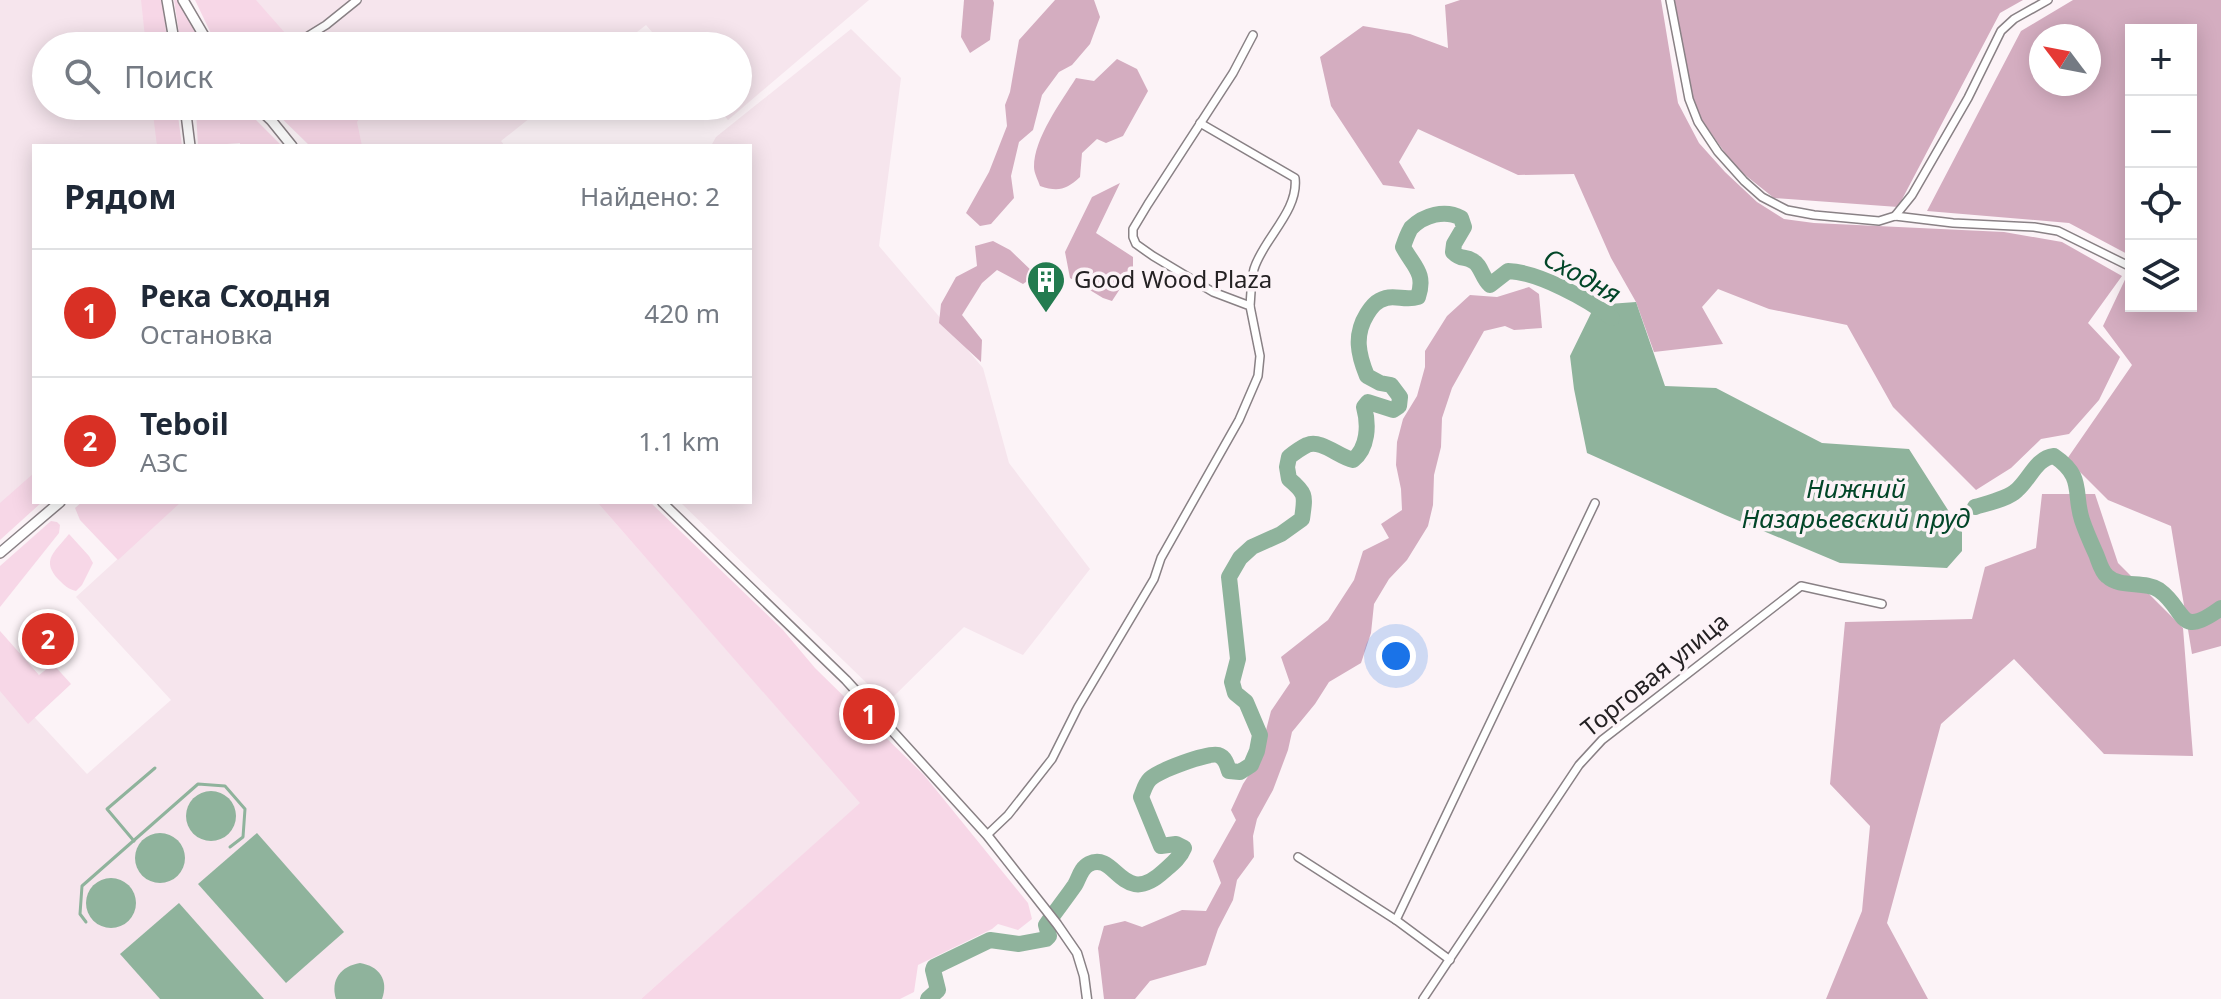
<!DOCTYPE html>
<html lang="ru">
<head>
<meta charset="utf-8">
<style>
  :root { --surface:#fff; --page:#f6f6f7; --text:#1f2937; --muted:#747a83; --line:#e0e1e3; --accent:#d93025 }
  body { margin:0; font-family:"Noto Sans",sans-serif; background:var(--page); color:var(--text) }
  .controls { position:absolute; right:24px; top:24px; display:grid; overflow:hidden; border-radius:0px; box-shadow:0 4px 20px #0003 }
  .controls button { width:72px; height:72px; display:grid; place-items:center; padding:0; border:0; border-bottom:2px solid var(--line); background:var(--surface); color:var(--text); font:40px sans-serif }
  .compass { position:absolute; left:2029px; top:24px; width:72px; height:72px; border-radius:50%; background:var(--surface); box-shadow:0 4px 20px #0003; rotate:302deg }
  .you { position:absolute; left:1396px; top:656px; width:28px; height:28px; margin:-20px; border:6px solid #fff; border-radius:50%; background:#1a73e8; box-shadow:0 0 0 12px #1a73e833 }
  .badge { display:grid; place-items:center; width:52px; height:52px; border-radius:50%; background:var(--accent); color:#fff; font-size:26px; font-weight:700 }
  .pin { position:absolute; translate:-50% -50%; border:4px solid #fff; box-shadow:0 2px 8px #0006 }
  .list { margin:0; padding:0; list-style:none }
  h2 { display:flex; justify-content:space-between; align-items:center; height:104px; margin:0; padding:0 32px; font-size:34px }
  h2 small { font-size:26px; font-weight:400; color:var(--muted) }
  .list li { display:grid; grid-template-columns:52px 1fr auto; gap:24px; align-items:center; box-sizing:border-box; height:128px; padding:0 32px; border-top:2px solid var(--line) }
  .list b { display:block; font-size:30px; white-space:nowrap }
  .list p { margin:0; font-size:26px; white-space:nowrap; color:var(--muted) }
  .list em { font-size:26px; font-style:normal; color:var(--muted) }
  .icon { flex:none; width:44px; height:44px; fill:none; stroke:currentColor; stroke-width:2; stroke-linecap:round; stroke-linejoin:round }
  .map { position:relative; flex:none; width:2221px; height:999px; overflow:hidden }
  .search { position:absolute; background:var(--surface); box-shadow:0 4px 20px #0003; left:32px; top:32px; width:720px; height:88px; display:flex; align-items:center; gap:20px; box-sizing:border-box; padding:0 28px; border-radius:44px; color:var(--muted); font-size:30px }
  .panel { position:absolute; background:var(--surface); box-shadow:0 4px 20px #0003; left:32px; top:144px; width:720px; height:360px; border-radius:0px }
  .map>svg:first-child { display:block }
  .built { fill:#f6e5ed }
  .green { fill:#f7d7e7 }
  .forest { fill:#d4adc0; fill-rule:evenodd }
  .water { fill:#8fb39c }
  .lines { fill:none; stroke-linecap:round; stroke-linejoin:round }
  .stream { stroke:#8fb39c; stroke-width:3 }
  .river { stroke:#8fb39c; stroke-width:16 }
  .minor-casing { stroke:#898185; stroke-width:10 }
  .tertiary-casing { stroke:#898185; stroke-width:11 }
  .secondary-casing { stroke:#898185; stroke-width:12 }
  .minor { stroke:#fff; stroke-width:7 }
  .tertiary { stroke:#fff; stroke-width:8 }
  .secondary { stroke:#fff; stroke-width:9 }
  .labels { text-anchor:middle; stroke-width:7; stroke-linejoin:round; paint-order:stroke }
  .poi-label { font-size:24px; fill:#242123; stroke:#fcf3f7; text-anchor:start }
  .street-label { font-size:24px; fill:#242123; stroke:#fcf3f7 }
  .water-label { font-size:26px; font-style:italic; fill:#024628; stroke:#fcf3f7 }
</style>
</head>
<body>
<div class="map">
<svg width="2221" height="999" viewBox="0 0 2221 999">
  <rect width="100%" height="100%" fill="#fcf3f7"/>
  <g class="built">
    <polygon points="0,0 156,0 163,46 46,46 46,106 170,106 175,146 34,146 34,492 0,524"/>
    <polygon points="241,0 869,0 728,120 716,106 738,106 738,46 664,46 646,25 619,46 278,46"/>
    <polygon points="851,29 901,78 879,246 983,368 1009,463 1090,569 1023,655 964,627 892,698 880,696 680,502 750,502 750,146 711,146 716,137"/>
    <polygon points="325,106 545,106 501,141 505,146 356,146"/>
    <polygon points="180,502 597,502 861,803 641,999 0,999 0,680 87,774 171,700 76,597"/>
  </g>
  <g class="green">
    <polygon points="141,0 162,0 168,46 146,46"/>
    <polygon points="174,0 179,0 206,46 181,46"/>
    <polygon points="195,0 256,0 293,42 285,46 217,46"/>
    <polygon points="200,106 242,106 282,146 240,146 240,143 227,144 226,146 198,146 196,111"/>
    <polygon points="269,106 367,106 357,122 362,146 310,146"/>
    <polygon points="172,113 178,116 182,146 157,146 153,114"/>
    <polygon points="34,473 34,502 42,502 0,540 0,503"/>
    <polygon points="82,502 181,502 118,560 80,520 75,508"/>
    <polygon points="597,502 650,502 783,630 815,668 924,775 1028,903 1032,919 1018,930 998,924 992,929 918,965 914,992 900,999 641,999 860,803"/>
    <polygon points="51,521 57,522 60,525 59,533 0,607 0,566"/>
    <path d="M69,534L89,556L93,563L82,585L76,591C68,589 65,586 59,580C40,560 55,552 69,534Z"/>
    <polygon points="0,631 39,675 53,664 71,684 28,724 0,691"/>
  </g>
  <g class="forest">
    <polygon points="964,0 993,0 994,3 990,40 970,53 961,37"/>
    <polygon points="1055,0 1094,0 1100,17 1090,44 1072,65 1059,72 1042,95 1033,130 1019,142 1011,176 1014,198 991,224 980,226 966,213 989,172 1007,126 1005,105 1010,92 1019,40"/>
    <polygon points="1460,0 1661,0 1678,103 1699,143 1725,172 1757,202 1784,219 1814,223 2004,232 2062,242 2122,276 2088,323 2120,357 2099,400 2069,434 2041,439 2011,468 1976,490 1893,407 1847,325 1769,309 1718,289 1702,307 1723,344 1654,352 1636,302 1611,258 1574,174 1518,175 1418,129 1399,162 1415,189 1383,185 1331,106 1320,57 1363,26 1410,34 1448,48 1445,5"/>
    <polygon points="1673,0 2023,0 2000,13 1898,207 1774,198 1735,167 1694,109"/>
    <path d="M2073,0H2221V646L2192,654L2171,526L2108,500L2067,459L2132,365L2103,326L2131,267V306H2191V30H2131V256L2069,223L1927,211L2021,31ZM2041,36H2089V84H2041Z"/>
    <path d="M1117,59L1137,69L1148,91L1123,136L1106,143L1097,139L1082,153L1080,177C1066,190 1058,192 1040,186C1038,180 1034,173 1034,167C1034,138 1061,102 1076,78L1094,81Z"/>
    <polygon points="1120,183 1096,233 1133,257 1133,269 1112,301 1103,298 1070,278 1065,252 1092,197"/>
    <polygon points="993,241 1010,250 1036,275 1023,284 997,270 982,283 962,315 982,340 981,362 939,323 941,304 956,277 977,266 975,246"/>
    <polygon points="1529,287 1539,294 1542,328 1514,330 1505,326 1484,331 1452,388 1442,418 1441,447 1434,475 1433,505 1428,526 1407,560 1389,579 1374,604 1371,633 1361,663 1329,682 1315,704 1292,732 1288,750 1273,790 1257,819 1253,836 1254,857 1237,880 1233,900 1218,929 1206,965 1150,981 1135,999 1104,999 1098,948 1104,926 1125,921 1142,927 1182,910 1206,911 1221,883 1213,861 1236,820 1231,810 1243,784 1258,761 1271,711 1290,683 1281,657 1328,620 1354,580 1363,551 1389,538 1381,524 1402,510 1401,489 1396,465 1397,442 1403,419 1417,396 1425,367 1425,351 1447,316 1470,295 1497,297"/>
    <polygon points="2042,494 2095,494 2118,563 2183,628 2193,756 2104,754 2014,659 1941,724 1887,923 1928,999 1826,999 1862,911 1870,826 1830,784 1845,622 1972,619 1985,567 2036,548"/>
  </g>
  <g class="water">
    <polygon points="1636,302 1665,386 1716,388 1822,443 1909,449 1962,532 1962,551 1947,568 1840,563 1725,515 1587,453 1574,389 1570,356 1595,305"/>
    <circle cx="211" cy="816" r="25"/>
    <circle cx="160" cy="858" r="25"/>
    <polygon points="257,833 344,932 286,983 198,884"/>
    <circle cx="111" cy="903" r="25"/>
    <polygon points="179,903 264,999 160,999 120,954"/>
    <path d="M360,963C379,966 389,980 382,999H336C330,980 341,966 360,963Z"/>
  </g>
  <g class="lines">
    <g class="stream">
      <polyline points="134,841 107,809 155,768"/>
      <polyline points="86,922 80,914 82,886 198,784 225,786 245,809 243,837 230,847"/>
    </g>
    <g class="river">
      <path d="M1975,507C1988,503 2008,499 2017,490C2030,479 2036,458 2054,456C2085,477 2073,492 2082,520C2086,532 2091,543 2096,554C2099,561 2101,571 2107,576C2121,589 2144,580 2159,590C2187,610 2177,640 2221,608"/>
      <path d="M928,999L938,990L933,970L934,967L990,940L1019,944L1046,939L1049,936L1046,925C1055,912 1066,898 1075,885C1079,878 1081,868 1089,864C1116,850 1122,910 1164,871C1172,864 1180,858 1184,848L1176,844L1161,846L1141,797C1144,790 1145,784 1150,779C1158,771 1208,752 1218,755C1225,757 1227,764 1229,771L1240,772L1251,765L1257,751L1260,735L1246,702L1235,693L1232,682L1238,659L1229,577L1240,558L1252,547L1281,534L1302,519C1305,496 1307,494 1289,479L1287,467L1289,457C1294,453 1301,448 1307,445C1321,439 1339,457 1353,460C1368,448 1369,425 1364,407L1368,402L1393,410L1399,406L1400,397L1391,385L1380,383L1367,376C1358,354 1354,335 1367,314C1372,306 1376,301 1386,298C1396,295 1406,301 1418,297C1426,273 1414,267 1403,247C1405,241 1408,233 1411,228C1424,215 1445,209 1461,218L1464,227L1454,244L1453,252C1462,261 1464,255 1473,261C1481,265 1482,278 1490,285L1508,271C1538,272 1588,299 1612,318"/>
    </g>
    <g class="minor-casing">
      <g id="minor">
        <polyline points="1670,0 1689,99 1698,122 1718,152 1744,181 1762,197 1787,210 1814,215 1879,221 1895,216 1953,223 2034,227 2058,231 2131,267"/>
        <polyline points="292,46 326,25 357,0"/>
        <path d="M1200,123L1295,178C1299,211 1263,239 1254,269C1251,280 1251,295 1250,306"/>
        <polyline points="1895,216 1912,195 1968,98 2001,31 2014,19 2048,0"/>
        <polyline points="987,835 1008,815 1052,759 1078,707 1154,579 1161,558 1239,420 1258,376 1260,356 1250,306 1213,292 1153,256 1136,244 1133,237 1133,229 1148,204 1233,73 1253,35"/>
        <polyline points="1298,857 1396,920 1450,960"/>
        <polyline points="1396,920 1595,503"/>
        <polyline points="1423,999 1579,765 1602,740 1801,586 1882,604"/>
      </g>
    </g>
    <g class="tertiary-casing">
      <polyline id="tertiary" points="662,502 846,680 987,835 1057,924 1077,953 1084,976 1087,999"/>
    </g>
    <g class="secondary-casing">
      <g id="secondary">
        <polyline points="167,0 175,46"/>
        <polyline points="183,0 210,46"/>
        <polyline points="185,106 190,146"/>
        <polyline points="256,106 271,120 292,146"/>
        <polyline points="0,553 60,502"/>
      </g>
    </g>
    <use href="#minor" class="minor"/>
    <use href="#tertiary" class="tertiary"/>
    <use href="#secondary" class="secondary"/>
  </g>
  <defs>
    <g id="building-pin" transform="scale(2)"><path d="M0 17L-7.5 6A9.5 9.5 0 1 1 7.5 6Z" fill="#237b4f" stroke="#fcf3f7"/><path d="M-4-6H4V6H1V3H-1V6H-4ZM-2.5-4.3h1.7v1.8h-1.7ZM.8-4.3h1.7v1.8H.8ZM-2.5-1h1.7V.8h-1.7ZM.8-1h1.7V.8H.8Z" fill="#fff"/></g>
  </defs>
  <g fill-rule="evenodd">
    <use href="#building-pin" x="1046" y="280"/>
  </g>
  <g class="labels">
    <g class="poi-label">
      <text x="1074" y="288">Good Wood Plaza</text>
    </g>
    <g class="street-label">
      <text transform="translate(1655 675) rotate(-39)" y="8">Торговая улица</text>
    </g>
    <g class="water-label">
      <text transform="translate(1582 276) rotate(29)" y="9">Сходня</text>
      <text x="1856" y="498">Нижний<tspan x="1856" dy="30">Назарьевский пруд</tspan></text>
    </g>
  </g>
</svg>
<div class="controls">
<button>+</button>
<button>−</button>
<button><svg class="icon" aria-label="locate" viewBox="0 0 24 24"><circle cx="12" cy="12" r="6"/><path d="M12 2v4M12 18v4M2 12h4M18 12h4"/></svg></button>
<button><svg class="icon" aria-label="layers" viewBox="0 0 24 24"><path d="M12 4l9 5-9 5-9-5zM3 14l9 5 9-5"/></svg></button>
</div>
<svg class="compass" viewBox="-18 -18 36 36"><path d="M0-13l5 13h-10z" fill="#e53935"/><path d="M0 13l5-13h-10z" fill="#747a83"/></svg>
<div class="you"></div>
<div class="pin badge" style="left:869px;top:714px">1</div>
<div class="pin badge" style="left:48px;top:639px">2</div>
<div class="search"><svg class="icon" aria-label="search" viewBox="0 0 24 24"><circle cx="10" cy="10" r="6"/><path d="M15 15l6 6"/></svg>Поиск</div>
<section class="panel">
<h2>Рядом<small>Найдено: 2</small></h2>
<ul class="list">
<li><span class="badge">1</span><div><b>Река Сходня</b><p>Остановка</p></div><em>420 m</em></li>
<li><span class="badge">2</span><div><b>Teboil</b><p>АЗС</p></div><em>1.1 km</em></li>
</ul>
</section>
</div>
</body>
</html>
